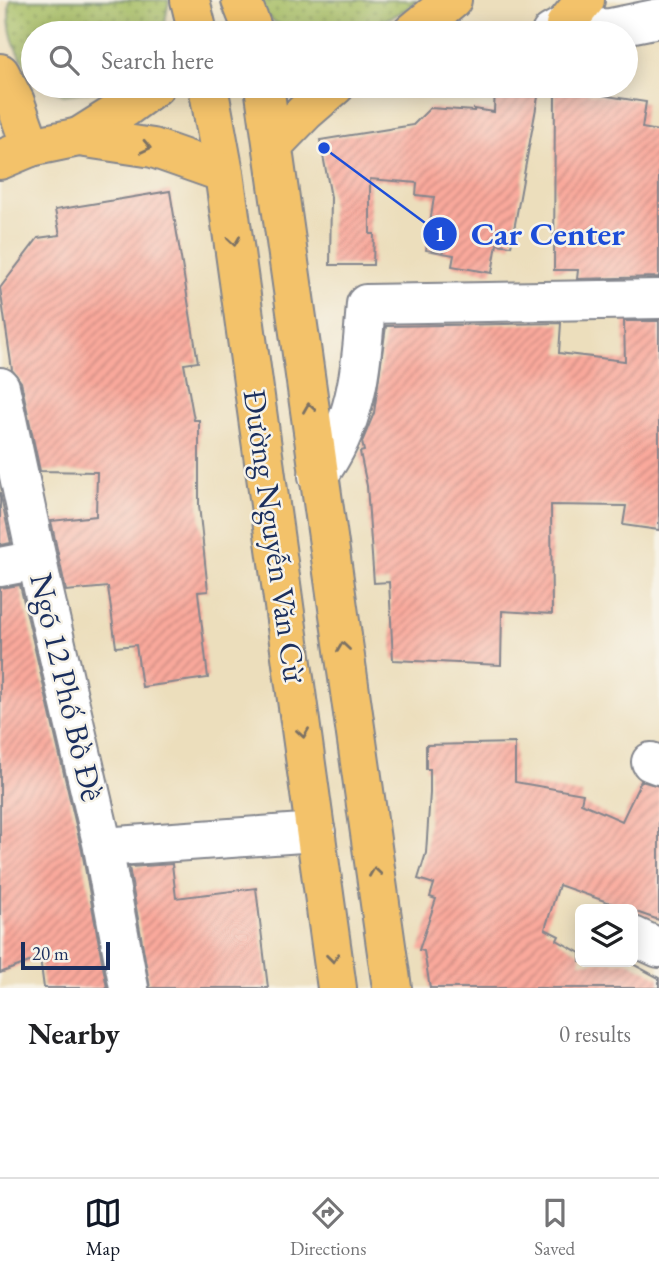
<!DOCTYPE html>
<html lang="en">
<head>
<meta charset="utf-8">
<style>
  :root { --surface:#fff; --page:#f2f2f2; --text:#202124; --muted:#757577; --line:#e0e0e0; --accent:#111827 }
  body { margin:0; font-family:"EB Garamond",serif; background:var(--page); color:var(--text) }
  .controls { position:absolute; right:21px; bottom:21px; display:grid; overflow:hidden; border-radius:10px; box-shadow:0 4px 18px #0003 }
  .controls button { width:63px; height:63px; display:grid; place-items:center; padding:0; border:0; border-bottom:2px solid var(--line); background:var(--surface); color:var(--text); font:35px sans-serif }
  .scale { position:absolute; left:21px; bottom:18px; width:89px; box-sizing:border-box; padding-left:7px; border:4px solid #1b2f5e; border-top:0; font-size:19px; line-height:24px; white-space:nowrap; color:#1b2f5e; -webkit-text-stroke:5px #f7f3e8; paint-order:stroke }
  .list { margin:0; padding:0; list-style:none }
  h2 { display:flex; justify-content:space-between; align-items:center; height:91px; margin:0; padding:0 28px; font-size:30px }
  h2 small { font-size:23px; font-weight:400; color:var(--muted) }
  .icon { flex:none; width:38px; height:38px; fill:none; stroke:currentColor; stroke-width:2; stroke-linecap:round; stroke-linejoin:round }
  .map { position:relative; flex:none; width:659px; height:988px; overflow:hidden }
  .search { position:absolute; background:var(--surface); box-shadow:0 4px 18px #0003; left:21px; right:21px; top:21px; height:77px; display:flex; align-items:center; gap:18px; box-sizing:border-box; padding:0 24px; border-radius:38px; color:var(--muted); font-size:26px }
  .sheet { height:189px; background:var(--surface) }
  nav { display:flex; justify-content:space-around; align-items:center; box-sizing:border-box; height:98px; border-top:2px solid var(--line); background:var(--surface); font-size:19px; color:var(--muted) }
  nav a { display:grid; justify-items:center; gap:4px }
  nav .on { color:var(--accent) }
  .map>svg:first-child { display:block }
  .grass { fill:url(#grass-dots); stroke:#607660; stroke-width:2 }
  .building { fill:url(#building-hatch) }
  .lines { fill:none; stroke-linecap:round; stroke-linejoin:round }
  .minor-casing { stroke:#84868d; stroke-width:42 }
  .major-casing { stroke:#84868d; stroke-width:42 }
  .minor { stroke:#fff; stroke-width:38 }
  .major { stroke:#f3c26a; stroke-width:38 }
  .oneway { stroke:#7c7163 }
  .labels { text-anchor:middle; stroke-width:5; stroke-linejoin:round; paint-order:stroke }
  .street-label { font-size:32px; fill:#1b2f5e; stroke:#f7f3e8 }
  .leader { fill:none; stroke:#1d4ed8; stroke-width:2.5 }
  .callout-dot { fill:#1d4ed8; stroke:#f7f3e8; stroke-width:2.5 }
  .mark-label { font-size:21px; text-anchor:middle; font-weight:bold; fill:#fff }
  .callout-label { font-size:33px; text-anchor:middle; font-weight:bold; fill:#1d4ed8; stroke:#f7f3e8; stroke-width:5; stroke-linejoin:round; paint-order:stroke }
</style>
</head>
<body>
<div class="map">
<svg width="659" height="988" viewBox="0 0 659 988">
  <defs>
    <pattern id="grass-dots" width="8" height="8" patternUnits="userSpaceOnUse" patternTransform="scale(1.75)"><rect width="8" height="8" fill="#a6bd63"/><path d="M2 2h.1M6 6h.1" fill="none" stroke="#869a55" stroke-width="1.8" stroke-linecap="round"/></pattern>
    <pattern id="building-hatch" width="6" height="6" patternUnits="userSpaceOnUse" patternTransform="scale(1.75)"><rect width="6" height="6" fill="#faa99b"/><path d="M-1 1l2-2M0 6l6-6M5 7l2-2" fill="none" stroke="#ca8a82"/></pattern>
  </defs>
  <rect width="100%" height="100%" fill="#f7f3e8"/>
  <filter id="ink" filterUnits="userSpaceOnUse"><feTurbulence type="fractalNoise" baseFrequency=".0143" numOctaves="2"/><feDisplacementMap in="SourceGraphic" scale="14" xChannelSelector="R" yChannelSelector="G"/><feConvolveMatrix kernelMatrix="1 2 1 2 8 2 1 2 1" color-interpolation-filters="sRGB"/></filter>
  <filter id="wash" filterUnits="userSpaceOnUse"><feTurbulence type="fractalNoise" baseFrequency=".00686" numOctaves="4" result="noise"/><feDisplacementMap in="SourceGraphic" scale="28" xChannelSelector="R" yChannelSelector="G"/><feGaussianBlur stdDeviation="1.57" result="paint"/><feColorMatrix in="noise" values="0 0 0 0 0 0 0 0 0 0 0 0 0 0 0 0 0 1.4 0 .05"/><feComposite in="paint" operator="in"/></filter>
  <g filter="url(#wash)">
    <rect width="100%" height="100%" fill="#ecdebc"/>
    <g class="grass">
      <path d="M10,0H169L163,33H33V74C14,55 6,27 10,0Z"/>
      <path d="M260,0H417C390,31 270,54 260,0Z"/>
      <polygon points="47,86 114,86 96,91 63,95"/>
    </g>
    <g id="blocks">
      <g class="building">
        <polygon points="495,86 540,86 511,246 497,244 492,273 452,266 454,255 426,250 434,197 416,195 417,183 370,179 370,234 374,234 373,265 330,265 331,197 320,140 413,125 430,108 474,111 474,109 494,112"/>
        <polygon points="555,86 588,86 587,93 646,102 642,128 659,131 659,277 577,279 578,270 554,270"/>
        <polygon points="170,191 198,362 184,364 194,420 199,420 199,505 208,591 198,592 208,678 142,687 136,645 116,647 108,587 66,591 51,521 96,516 97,472 40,471 21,382 12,370 0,288 38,238 60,235 55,210"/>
        <polygon points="624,321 659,321 659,530 623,525 626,506 551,505 552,614 502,611 501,665 393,660 389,582 374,583 367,486 360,452 364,451 362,442 374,413 386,326 561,323 559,353 625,361"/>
        <polygon points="0,492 11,543 0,545"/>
        <polygon points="20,585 82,851 107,988 44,988 40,958 0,973 0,588"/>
        <polygon points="515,743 515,782 583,794 581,803 622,821 641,781 659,786 659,920 559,885 545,929 559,936 557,940 580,953 580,962 629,962 659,978 659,988 430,988 424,951 419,950 436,899 430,897 434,884 418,879 426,853 430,793 430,769 426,769 426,745"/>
        <polygon points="172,864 176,898 256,888 268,988 150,988 129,867"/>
      </g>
    </g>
  </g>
  <g filter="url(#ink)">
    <use href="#blocks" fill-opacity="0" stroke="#84868d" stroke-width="2"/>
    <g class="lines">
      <g class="minor-casing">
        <g id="minor">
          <polyline points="551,33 565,25 586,29 610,28 659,18"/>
          <polyline points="0,387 43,588 103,847 129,988"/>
          <path d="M318,476C358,423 361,367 366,304L659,299"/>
          <polyline points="0,567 37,560"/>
          <polyline points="651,762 659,765"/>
          <polyline points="103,847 316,832"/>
          <polyline points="633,936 659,948"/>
        </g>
      </g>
      <g class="major-casing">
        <g id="major">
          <polyline points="190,0 198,33"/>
          <polyline points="241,0 254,33"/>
          <polyline points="565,25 585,0"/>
          <polyline points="412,33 452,0"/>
          <polyline points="0,73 15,102 31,147"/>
          <polyline points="208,86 224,173 337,988"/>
          <polyline points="264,86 392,988"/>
          <polyline points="79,137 125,108 155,86"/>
          <polyline points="273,145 305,112 335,86"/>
          <polyline points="0,160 31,147 79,137 153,148 224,173"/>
        </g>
      </g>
      <use href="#minor" class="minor"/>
      <use href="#major" class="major"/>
    </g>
    <defs><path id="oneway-chevron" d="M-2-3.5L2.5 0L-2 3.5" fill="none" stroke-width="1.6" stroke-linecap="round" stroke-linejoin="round" transform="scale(1.75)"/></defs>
    <g class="oneway">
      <use href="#oneway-chevron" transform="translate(146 147) rotate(13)"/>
      <use href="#oneway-chevron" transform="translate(234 241) rotate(82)"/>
      <use href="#oneway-chevron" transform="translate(309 408) rotate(-98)"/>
      <use href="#oneway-chevron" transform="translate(343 647) rotate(-98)"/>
      <use href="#oneway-chevron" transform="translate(303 733) rotate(82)"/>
      <use href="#oneway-chevron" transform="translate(375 872) rotate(-98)"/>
      <use href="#oneway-chevron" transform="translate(333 958) rotate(83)"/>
    </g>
  </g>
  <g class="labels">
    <g class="street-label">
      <text transform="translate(275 536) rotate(82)" y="11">Đường Nguyễn Văn Cừ</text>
      <text transform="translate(67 687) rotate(77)" y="11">Ngõ 12 Phố Bồ Đề</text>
    </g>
  </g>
  <path class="leader" d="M324 148L440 234"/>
  <g class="callout-dot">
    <circle cx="324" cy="148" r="7"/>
    <circle cx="440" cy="234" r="18"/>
  </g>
  <g class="mark-label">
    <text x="440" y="241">1</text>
  </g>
  <g class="callout-label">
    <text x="548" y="245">Car Center</text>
  </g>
</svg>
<div class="controls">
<button><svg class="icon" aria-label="layers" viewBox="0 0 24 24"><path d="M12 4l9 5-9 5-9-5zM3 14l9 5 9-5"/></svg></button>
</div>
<div class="scale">20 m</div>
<div class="search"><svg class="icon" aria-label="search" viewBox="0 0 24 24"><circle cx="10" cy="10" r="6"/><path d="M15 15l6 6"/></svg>Search here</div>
</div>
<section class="sheet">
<h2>Nearby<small>0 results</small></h2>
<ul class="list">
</ul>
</section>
<nav>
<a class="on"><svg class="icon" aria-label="map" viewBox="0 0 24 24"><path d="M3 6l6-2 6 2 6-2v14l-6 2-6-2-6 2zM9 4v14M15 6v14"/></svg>Map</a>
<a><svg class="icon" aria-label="directions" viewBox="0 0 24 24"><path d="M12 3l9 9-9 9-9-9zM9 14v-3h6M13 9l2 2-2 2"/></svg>Directions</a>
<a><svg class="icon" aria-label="saved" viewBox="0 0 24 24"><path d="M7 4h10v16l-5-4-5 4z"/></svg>Saved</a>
</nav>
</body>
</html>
